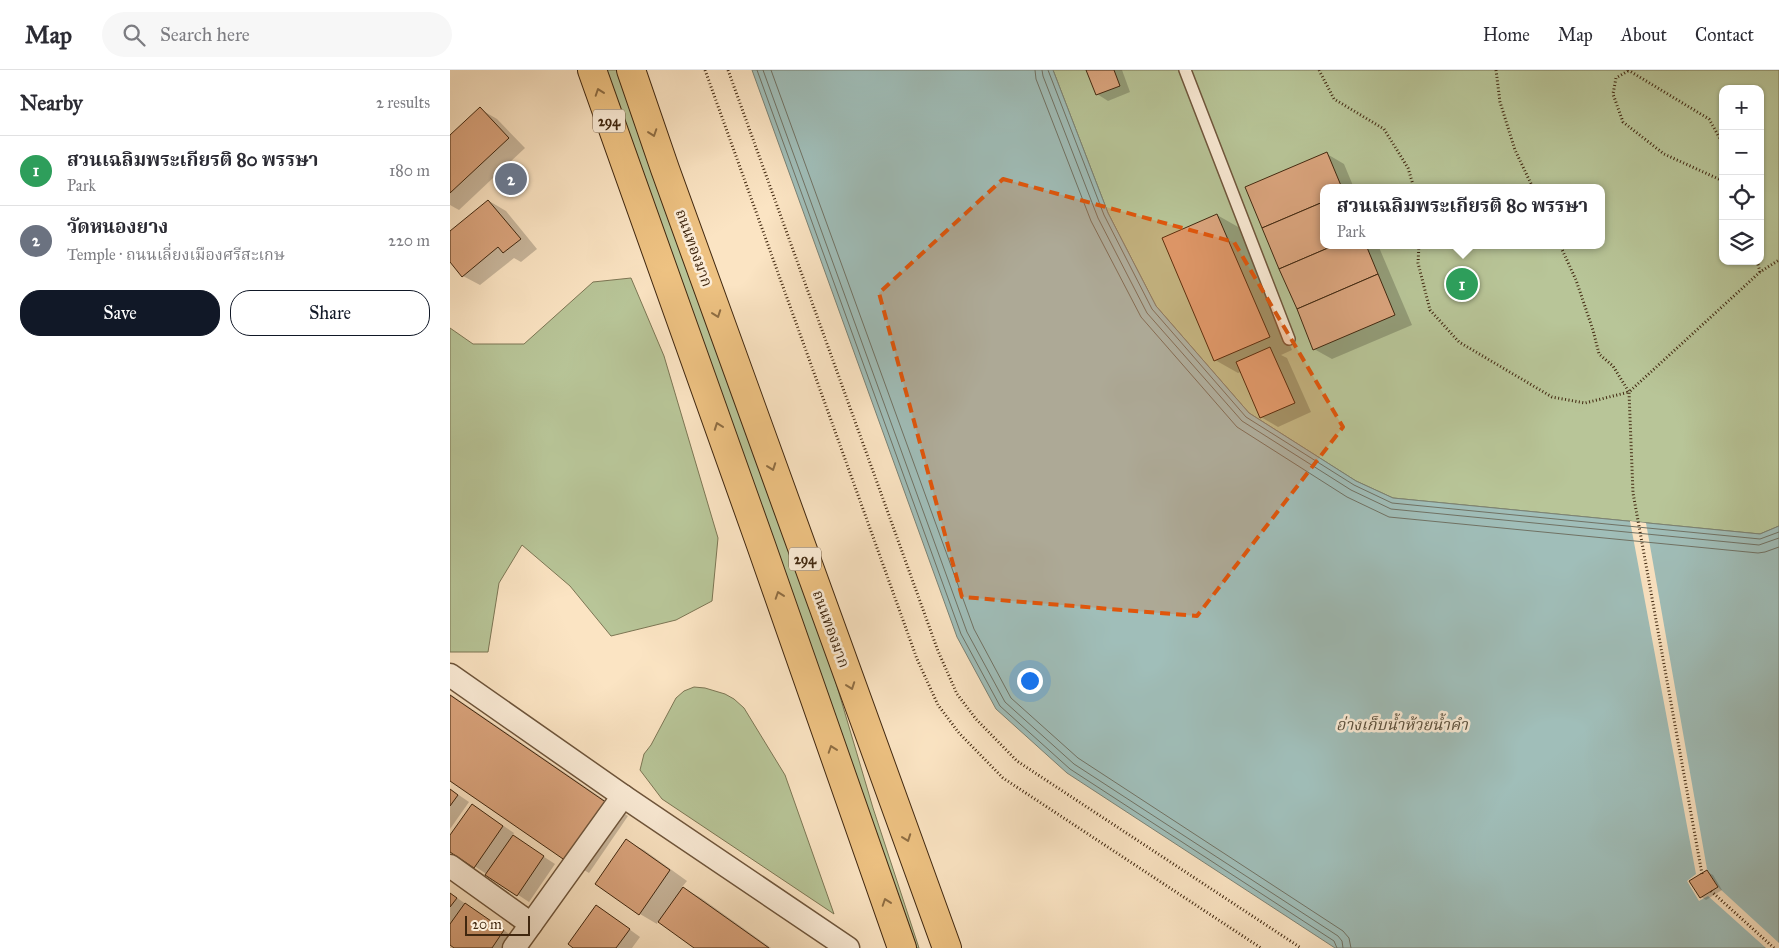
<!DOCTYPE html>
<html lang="en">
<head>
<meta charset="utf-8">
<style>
  :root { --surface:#fff; --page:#f7f7f7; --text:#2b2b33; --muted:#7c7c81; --line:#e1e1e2; --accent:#111827 }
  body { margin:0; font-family:"IM FELL Great Primer","Noto Serif Thai",serif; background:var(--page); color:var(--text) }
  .controls { position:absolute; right:15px; top:15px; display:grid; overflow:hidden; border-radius:10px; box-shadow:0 1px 4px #0004 }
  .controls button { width:45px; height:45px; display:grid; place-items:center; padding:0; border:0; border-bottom:1px solid var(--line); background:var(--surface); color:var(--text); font:25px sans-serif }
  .scale { position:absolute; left:15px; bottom:12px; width:65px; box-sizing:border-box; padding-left:5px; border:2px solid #40270f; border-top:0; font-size:14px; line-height:18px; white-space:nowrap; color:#40270f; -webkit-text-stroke:4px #fcedd8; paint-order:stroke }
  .you { position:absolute; left:579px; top:610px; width:18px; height:18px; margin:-12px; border:4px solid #fff; border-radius:50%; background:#1a73e8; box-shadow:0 0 0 8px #1a73e833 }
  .badge { display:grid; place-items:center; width:32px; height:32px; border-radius:50%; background:var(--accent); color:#fff; font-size:16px; font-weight:700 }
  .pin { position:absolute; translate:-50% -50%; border:2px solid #fff; box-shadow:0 1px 5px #0006 }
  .popup { position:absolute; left:870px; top:114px; width:285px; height:65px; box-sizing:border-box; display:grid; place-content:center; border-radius:10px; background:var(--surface); filter:drop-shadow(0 1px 4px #0005); font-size:16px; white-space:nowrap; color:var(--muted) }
  .popup b { font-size:19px; color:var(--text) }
  .popup::after { content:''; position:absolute; left:50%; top:100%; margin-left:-10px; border:10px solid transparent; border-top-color:var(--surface) }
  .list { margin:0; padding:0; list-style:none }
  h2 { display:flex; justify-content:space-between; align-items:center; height:65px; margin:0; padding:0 20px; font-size:21px }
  h2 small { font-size:16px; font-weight:400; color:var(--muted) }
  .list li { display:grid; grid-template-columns:32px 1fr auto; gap:15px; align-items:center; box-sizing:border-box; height:70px; padding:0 20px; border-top:1px solid var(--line) }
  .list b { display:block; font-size:19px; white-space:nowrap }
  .list p { margin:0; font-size:16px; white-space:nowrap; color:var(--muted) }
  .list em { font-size:16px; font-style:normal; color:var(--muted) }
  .actions { display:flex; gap:10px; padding:15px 20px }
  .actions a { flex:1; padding:11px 0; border:1px solid var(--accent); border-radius:20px; text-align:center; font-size:18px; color:var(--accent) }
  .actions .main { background:var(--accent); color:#fff }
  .icon { flex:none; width:28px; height:28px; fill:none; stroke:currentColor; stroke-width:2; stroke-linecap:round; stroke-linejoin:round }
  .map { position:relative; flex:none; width:1329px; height:878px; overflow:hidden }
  header { display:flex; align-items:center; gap:30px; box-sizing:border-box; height:70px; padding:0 25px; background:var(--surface); border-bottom:1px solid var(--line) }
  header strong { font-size:24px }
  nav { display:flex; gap:28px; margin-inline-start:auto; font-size:18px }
  .search { width:350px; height:45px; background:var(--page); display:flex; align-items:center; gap:12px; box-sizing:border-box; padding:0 18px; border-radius:28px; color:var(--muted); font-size:19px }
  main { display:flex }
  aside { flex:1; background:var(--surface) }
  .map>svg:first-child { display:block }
  .green { fill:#b8c598; stroke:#7c7654; fill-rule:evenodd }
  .water { fill:#a0beb9; stroke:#7a8275 }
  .pier { fill:#fbe4c3 }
  .shadow { fill:#0003 }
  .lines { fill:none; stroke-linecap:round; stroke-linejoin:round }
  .shore { stroke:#707264; stroke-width:1 }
  .building { fill:#dba57e; stroke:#40270f }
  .service-casing { stroke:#6f563c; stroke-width:14 }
  .minor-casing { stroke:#6f563c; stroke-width:25 }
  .primary-casing { stroke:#40270f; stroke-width:30 }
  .path { stroke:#40270f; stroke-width:3; stroke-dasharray:1 2.5; stroke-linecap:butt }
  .service { stroke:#fcedd8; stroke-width:11 }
  .minor { stroke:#fcedd8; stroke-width:22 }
  .primary { stroke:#eec282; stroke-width:28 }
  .oneway { stroke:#8e6d43 }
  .marked { fill:#e0560c; fill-opacity:0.2; stroke:#e0560c; stroke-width:4; stroke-dasharray:10 6; stroke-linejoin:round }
  .labels { text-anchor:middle; stroke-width:5; stroke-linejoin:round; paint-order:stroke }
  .shield { fill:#fcedd8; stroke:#78624b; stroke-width:1 }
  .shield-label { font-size:14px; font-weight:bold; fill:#40270f }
  .street-label { font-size:15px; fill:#40270f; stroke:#fcedd8 }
  .water-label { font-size:16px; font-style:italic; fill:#584d3a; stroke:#fcedd8 }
</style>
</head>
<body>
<header>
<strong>Map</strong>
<div class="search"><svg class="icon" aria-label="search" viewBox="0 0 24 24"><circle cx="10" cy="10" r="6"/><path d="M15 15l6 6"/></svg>Search here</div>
<nav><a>Home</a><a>Map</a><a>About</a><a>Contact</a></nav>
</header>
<main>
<aside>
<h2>Nearby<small>2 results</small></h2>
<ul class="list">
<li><span class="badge" style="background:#2e9e5b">1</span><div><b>สวนเฉลิมพระเกียรติ 80 พรรษา</b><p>Park</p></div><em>180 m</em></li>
<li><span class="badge" style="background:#6b7280">2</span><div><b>วัดหนองยาง</b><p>Temple · ถนนเลี่ยงเมืองศรีสะเกษ</p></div><em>220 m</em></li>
</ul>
<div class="actions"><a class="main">Save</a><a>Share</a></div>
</aside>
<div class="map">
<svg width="1329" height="878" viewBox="0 0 1329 878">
  <rect width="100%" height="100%" fill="#fbe4c3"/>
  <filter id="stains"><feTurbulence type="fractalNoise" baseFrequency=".004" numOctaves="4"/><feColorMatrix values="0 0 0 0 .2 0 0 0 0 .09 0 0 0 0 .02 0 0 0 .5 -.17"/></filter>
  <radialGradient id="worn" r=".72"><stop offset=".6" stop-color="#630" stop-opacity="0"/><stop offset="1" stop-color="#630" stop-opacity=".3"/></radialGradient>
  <g class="green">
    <polygon points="154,0 169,0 368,552 423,738 469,878 467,878"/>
    <path d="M603,0H1329V456L1310,464L943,428L906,411L799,343L706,236L658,143ZM1273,19H1310V191H1273ZM873,118H1151V175H873Z"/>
    <polygon points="181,208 214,286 268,468 262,531 226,550 161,566 120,516 72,475 49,513 38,582 0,582 0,258 23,274 74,274 143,212"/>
    <polygon points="244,617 255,618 275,624 284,629 294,638 335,705 384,844 212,729 190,700 194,684 201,675 226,628 234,621"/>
  </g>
  <polygon class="water" points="302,0 603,0 658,143 706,236 799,343 906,411 943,428 1310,464 1329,456 1329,878 885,878 617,703 546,639 507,567"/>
  <polygon class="pier" points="1180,451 1196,453 1257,799 1269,818 1329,873 1329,878 1316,878 1258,826 1249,831 1237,811 1246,804"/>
  <g class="shadow">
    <polygon points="637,0 672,0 680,22 658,31 647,24"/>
    <polygon points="30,39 47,49 75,78 9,140 0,135 0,67"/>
    <polygon points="877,84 894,94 904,118 873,118 873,175 928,175 962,255 882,289 864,279 797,118"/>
    <polygon points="39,131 56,141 87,179 71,192 64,188 30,215 13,206 0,190 0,163"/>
    <polygon points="767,145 790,158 842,280 831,285 837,288 861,342 828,357 811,347 792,302 788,303 765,290"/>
    <polygon points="0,624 178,746 139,803 117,790 0,709"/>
    <polygon points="0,719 19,732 0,759"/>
    <polygon points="22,735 64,763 62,766 105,794 79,832 0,780 0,767"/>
    <polygon points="177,771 194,780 237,811 232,817 251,828 321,878 247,878 208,851 207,854 190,844"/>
    <polygon points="1257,802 1263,805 1272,820 1256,830 1251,827"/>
    <polygon points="0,823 65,868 58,878 6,878 0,873"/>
    <polygon points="157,843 190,867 182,878 126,878"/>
  </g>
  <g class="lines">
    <g class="shore">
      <polyline points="307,0 511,564 550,636 620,699 884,871 887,878"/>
      <polyline points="313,0 517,562 555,632 624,694 888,866 892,871 893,878"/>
      <polyline points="321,0 524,559 561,628 628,688 893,861 899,868 901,878"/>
      <polyline points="585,0 586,9 641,151 691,247 787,357 897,427 939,447 1308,483 1315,482 1329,477"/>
      <polyline points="592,0 593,6 648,148 697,243 792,351 901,420 941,439 1309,475 1329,468"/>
      <polyline points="598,0 654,145 702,239 796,347 904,415 942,433 1310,469 1329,462"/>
    </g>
  </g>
  <g class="building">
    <polygon points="636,0 664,0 670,16 646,25"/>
    <polygon points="30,37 59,68 0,123 0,65"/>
    <polygon points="877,82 892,118 873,118 873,132 812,158 795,117"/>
    <polygon points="38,130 71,169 53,183 48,177 12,207 0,192 0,161"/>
    <polygon points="873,132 873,175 885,175 829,199 812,158"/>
    <polygon points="767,144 820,267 764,291 712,168"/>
    <polygon points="885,175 916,175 928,204 847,239 829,199"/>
    <polygon points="928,204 945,245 863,280 847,239"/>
    <polygon points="820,277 845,333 810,348 786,292"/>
    <polygon points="0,625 157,733 116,791 0,711"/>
    <polygon points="0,719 8,725 0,736"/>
    <polygon points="22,734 53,756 24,798 0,782 0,765"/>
    <polygon points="63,765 94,786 67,826 35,805"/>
    <polygon points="176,769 220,800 189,845 145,814"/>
    <polygon points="1257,800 1268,817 1250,828 1239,811"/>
    <polygon points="233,817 319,878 244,878 208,852"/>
    <polygon points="0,823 7,828 0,837"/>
    <polygon points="15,833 54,860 42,878 4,878 0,875 0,854"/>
    <polygon points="146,835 180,859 166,878 123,878 118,874"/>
  </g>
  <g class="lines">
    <g class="service-casing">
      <polyline id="service" points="735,0 839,269"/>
    </g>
    <g class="minor-casing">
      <g id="minor">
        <polyline points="0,605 173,726 398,878"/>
        <polyline points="0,796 81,854"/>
        <polyline points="64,878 173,726"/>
      </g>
    </g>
    <g class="primary-casing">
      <g id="primary">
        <polyline points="142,0 311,475 452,878"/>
        <polyline points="181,0 215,99 497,878"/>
      </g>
    </g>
    <g class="path">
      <polyline points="255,0 467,589 488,635 509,663 553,708 811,878"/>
      <polyline points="278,0 488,581 507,624 526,649 567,691 851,878"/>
      <polyline points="869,0 884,29 934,59 958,98 964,118"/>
      <polyline points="1046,0 1050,32 1065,80 1083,118"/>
      <polyline points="1178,0 1259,49 1273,74"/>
      <polyline points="1178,1 1166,8 1163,24 1173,52 1214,84 1273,111"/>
      <polyline points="969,175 968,193 980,240 1009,272 1102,327 1135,333 1179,322 1163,296 1149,284 1143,260 1126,210 1110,175"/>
      <polyline points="1307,191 1310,202"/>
      <polyline points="1252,804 1183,423 1179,322 1310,202 1329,190"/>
      <polyline points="1261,821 1324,878"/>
    </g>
    <use href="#service" class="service"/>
    <use href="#minor" class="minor"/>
    <use href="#primary" class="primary"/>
  </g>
  <defs><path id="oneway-chevron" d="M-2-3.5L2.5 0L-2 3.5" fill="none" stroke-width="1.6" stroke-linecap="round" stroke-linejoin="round" transform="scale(1.25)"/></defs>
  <g class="oneway">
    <use href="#oneway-chevron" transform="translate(149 22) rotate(-109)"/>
    <use href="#oneway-chevron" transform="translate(203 63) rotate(71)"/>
    <use href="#oneway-chevron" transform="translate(267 244) rotate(70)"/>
    <use href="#oneway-chevron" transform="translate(268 356) rotate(-110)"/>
    <use href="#oneway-chevron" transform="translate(322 397) rotate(70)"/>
    <use href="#oneway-chevron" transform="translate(329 525) rotate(-109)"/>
    <use href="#oneway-chevron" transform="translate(401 616) rotate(70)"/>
    <use href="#oneway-chevron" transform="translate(382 679) rotate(-109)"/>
    <use href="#oneway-chevron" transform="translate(457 768) rotate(70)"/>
    <use href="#oneway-chevron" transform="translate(436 832) rotate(-109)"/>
  </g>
  <path class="marked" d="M553,109L784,172L893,357L747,546L512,527L429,223Z"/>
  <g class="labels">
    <g class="shield">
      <rect x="143" y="39.5" width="32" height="23" rx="4"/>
      <rect x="339" y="477.5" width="32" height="23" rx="4"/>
    </g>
    <g class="shield-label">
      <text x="159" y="56">294</text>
      <text x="355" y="494">294</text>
    </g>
    <g class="street-label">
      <text transform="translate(244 178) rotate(70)" y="5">ถนนทองมาก</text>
      <text transform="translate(381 559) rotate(70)" y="5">ถนนทองมาก</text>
    </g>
    <g class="water-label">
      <text x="952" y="660">อ่างเก็บน้ำห้วยน้ำคำ</text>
    </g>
  </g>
  <rect width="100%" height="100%" filter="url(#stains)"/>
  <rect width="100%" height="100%" fill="url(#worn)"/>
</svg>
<div class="controls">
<button>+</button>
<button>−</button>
<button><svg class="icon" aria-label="locate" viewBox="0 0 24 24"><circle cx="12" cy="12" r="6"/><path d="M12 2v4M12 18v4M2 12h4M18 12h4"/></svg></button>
<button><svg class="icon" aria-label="layers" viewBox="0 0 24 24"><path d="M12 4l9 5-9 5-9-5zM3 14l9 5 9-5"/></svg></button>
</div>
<div class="scale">20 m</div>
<div class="you"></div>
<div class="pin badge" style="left:1012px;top:214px;background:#2e9e5b">1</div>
<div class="popup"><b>สวนเฉลิมพระเกียรติ 80 พรรษา</b>Park</div>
<div class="pin badge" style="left:61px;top:109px;background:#6b7280">2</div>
</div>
</main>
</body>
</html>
